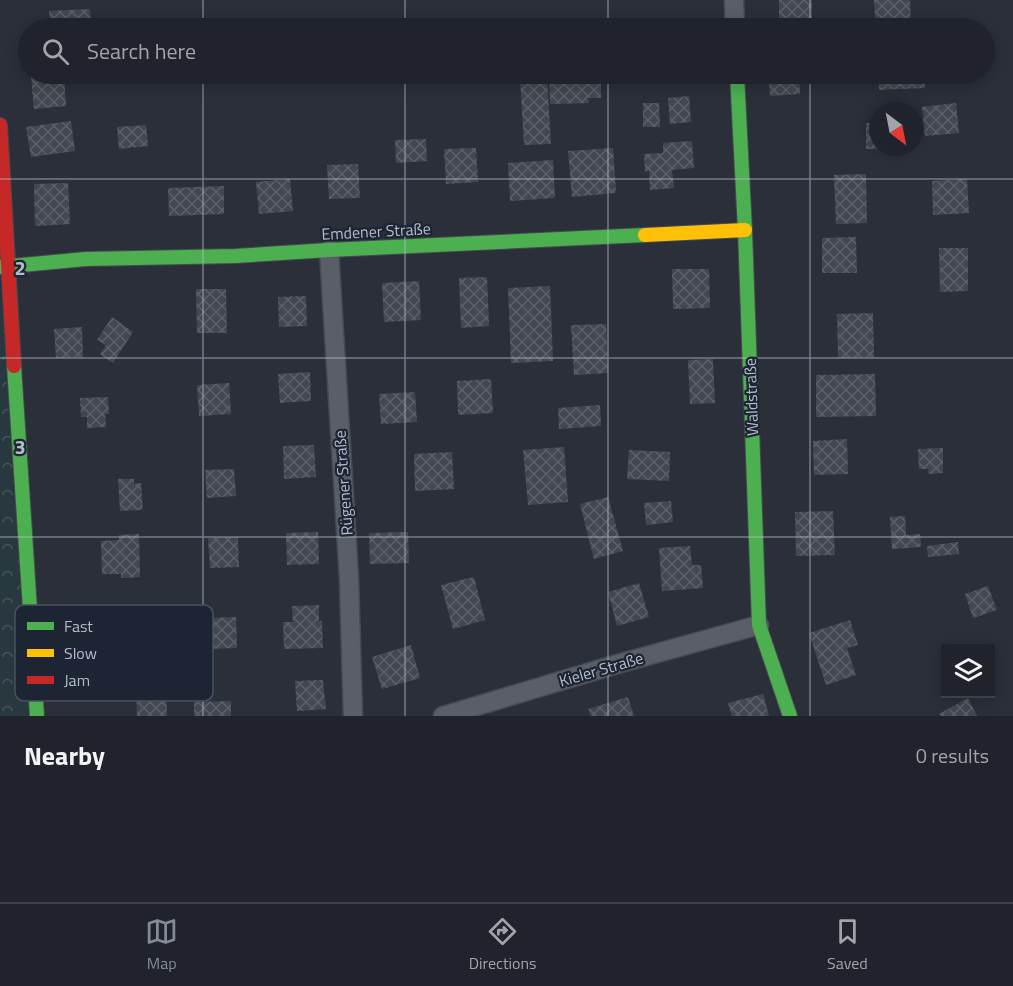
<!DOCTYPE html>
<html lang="en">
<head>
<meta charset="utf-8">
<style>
  :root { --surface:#20232b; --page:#282b33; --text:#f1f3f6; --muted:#a2a4a9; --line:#3d4047; --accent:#848a97 }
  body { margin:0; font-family:"Titillium Web",sans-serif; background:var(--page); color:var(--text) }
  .controls { position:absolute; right:18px; bottom:18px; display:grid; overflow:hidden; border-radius:0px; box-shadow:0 3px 15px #0003 }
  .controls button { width:54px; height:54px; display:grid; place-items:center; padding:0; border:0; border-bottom:2px solid var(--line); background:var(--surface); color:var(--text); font:30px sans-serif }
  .compass { position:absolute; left:869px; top:102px; width:54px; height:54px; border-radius:50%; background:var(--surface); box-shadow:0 3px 15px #0003; rotate:148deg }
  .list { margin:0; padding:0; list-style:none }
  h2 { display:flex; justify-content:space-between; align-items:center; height:78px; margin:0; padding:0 24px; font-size:26px }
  h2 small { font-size:20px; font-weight:400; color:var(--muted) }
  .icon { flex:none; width:33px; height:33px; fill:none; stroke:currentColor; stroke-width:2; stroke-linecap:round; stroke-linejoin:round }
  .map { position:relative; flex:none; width:1013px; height:716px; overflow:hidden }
  .search { position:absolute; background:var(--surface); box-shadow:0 3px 15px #0003; left:18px; right:18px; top:18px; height:66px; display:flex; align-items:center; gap:15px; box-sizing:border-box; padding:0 21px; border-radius:33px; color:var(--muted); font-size:22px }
  .sheet { height:186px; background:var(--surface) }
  nav { display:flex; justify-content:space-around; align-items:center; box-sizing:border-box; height:84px; border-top:2px solid var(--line); background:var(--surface); font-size:16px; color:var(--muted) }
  nav a { display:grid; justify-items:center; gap:3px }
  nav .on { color:var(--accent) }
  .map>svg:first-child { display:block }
  .forest { fill:url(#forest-crowns) }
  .building { fill:url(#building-cross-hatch) }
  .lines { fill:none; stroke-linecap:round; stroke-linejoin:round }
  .street-casing { stroke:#464a51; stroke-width:21 }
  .fast-casing { stroke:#464a51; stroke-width:16 }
  .slow-casing { stroke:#464a51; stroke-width:16 }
  .jam-casing { stroke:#464a51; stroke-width:16 }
  .street { stroke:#5a5e67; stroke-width:18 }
  .fast { stroke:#4caf50; stroke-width:14 }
  .slow { stroke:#ffc107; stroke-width:14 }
  .jam { stroke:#c62828; stroke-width:14 }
  .grid { fill:none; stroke:#b4bbc9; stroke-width:1.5; stroke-opacity:0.55 }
  .labels { text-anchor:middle; stroke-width:4.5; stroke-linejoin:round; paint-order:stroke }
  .street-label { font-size:16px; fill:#b4bbc9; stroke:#1d2534 }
  .key { fill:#1d2534; stroke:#4a5261; stroke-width:1.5 }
  .key-label { font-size:16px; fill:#b4bbc9 }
  .grid-label { font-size:20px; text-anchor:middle; font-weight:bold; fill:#b4bbc9; stroke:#1d2534; stroke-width:4.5; stroke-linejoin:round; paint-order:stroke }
</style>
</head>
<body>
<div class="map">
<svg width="1013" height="716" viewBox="0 0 1013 716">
  <defs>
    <pattern id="forest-crowns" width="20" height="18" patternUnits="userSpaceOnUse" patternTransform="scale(1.5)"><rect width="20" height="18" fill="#27393f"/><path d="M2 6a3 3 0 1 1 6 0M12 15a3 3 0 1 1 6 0" fill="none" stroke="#445459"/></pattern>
    <pattern id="building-cross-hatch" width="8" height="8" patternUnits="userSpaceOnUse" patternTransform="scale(1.5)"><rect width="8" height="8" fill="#434850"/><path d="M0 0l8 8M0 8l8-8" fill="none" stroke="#5c6068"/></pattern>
  </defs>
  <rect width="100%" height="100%" fill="#2a2f39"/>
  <polygon class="forest" points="0,283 29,716 0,716"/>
  <g class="building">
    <rect x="779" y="0" width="33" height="21"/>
    <polygon points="874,0 910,0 911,27 876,28"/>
    <polygon points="90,9 91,28 50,28 49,11"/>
    <polygon points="64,74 66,106 34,109 31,76"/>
    <polygon points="768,74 799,74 800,94 770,96"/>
    <polygon points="878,74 925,74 925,88 879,90"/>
    <polygon points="547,77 551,144 524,145 520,79"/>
    <polygon points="601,78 601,98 588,98 589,103 550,104 549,79"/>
    <polygon points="689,96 691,122 670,124 668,98"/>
    <polygon points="643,103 659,103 660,127 643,127"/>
    <polygon points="956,103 959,133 925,136 922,107"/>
    <polygon points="71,121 75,151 31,157 26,127"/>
    <rect x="866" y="123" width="12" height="26"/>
    <polygon points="146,125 148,146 119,149 117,127"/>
    <polygon points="426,139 427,161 396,163 395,140"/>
    <polygon points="692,141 694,168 672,170 674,188 650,190 649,171 645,172 644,154 663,153 663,143"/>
    <polygon points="476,148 478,182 446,184 444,149"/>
    <polygon points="613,148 616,193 572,197 568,151"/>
    <polygon points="553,160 555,198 510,201 508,163"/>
    <polygon points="358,164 360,198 329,199 327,165"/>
    <polygon points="866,174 867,223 836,224 834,175"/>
    <polygon points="290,179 293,211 259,214 256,182"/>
    <polygon points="967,179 969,213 933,215 932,181"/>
    <polygon points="68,183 70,224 35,226 34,184"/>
    <polygon points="224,186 224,214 169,216 168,188"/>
    <polygon points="856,237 857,273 822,273 822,238"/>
    <polygon points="939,248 968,248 968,291 940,292"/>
    <polygon points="672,269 709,269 710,308 673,309"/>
    <polygon points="487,277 489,326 461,328 459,278"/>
    <polygon points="419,281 421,320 384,322 382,283"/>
    <polygon points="550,286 553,361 511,363 508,288"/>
    <polygon points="196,289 226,289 227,333 197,333"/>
    <polygon points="306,296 307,326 279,327 278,297"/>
    <polygon points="873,313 874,357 838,358 837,314"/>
    <polygon points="112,317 133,332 113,363 100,354 106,345 97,340"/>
    <polygon points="606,324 608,373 574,375 571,325"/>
    <polygon points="82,327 83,357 56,358 54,329"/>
    <polygon points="713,359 715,403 690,404 688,360"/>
    <polygon points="310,372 311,401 280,403 278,374"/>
    <polygon points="875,374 876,416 816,417 816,375"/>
    <polygon points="491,379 493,413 458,415 457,381"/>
    <polygon points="229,383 231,414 199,416 197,385"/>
    <polygon points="415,392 417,422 381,424 379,394"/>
    <polygon points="108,397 109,414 105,414 106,427 87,428 87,417 81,417 80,398"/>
    <polygon points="600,405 601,426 559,429 558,408"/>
    <polygon points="847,439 848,474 814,475 813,441"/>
    <polygon points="314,445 316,477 284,479 283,446"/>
    <polygon points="564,447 568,502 528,505 523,450"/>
    <polygon points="943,448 943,473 929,474 928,469 919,469 918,449"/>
    <polygon points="629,450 670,452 669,481 627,479"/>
    <polygon points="452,452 454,489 415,491 414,454"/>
    <polygon points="234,469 236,496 207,498 205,470"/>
    <polygon points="118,479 134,479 134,484 141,483 143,510 120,511"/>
    <polygon points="608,497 623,551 594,559 580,504"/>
    <polygon points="671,501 673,522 646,525 644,503"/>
    <polygon points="833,511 835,555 796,556 795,512"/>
    <polygon points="905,516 906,535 920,534 921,547 892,549 890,517"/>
    <polygon points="318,532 319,564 287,565 286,533"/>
    <polygon points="408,532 409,563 370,564 369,533"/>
    <polygon points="139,534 140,577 121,578 121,574 102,574 101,541 119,540 119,535"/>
    <polygon points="238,537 239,567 210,568 208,538"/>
    <polygon points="958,542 959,554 928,557 927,546"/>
    <polygon points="690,546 692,565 701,565 703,588 662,591 659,548"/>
    <polygon points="474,577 485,620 453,629 441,585"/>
    <polygon points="639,583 649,617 617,626 608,592"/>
    <polygon points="988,586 997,610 973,618 965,594"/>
    <polygon points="319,605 319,621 322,621 323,648 284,649 283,622 293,622 292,606"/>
    <polygon points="236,617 237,648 208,649 207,618"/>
    <polygon points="850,620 858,645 847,648 856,675 826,685 809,633"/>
    <polygon points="411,645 420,678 382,689 372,657"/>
    <polygon points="323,680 326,709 297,711 295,681"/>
    <polygon points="166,683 167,716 137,716 136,684"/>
    <polygon points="763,694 769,716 732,716 728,703"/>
    <polygon points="628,697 634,716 591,716 588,709"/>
    <polygon points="968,698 977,716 941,716 939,714"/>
    <polygon points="231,701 231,716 194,716 194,702"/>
  </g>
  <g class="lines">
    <g class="street-casing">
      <g id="street">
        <polyline points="734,0 735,28"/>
        <polyline points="329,250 349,579 353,716"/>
        <polyline points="443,716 614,665 759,625"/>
      </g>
    </g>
    <g class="fast-casing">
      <g id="fast">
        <polyline points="737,74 745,230 759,625 790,716"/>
        <polyline points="0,267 86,259 235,256 329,250 645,235"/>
        <polyline points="14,366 37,716"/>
      </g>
    </g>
    <g class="slow-casing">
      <polyline id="slow" points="645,235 745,230"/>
    </g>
    <g class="jam-casing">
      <polyline id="jam" points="0,125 14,366"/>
    </g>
    <use href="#street" class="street"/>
    <use href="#fast" class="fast"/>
    <use href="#slow" class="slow"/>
    <use href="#jam" class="jam"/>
  </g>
  <path class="grid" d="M203,0V28M405,0V28M608,0V28M810,0V28M203,74V716M405,74V716M608,74V716M810,74V716M0,179H1013M0,358H1013M0,537H1013"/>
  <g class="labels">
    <g class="street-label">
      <text transform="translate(376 231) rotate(-3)" y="6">Emdener Straße</text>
      <text transform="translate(751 397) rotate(-92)" y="6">Waldstraße</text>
      <text transform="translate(343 483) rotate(-94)" y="6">Rügener Straße</text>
      <text transform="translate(601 669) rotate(-16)" y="6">Kieler Straße</text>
    </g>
  </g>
  <rect x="15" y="605" width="198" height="96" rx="9" class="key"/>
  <rect x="27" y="622" width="27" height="8" fill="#4caf50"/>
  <rect x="27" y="649" width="27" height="8" fill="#ffc107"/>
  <rect x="27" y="676" width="27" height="8" fill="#c62828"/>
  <g class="key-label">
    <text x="64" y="632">Fast</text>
    <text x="64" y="659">Slow</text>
    <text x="64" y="686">Jam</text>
  </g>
  <g class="grid-label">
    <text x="20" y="275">2</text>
    <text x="20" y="454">3</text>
  </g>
</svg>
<div class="controls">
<button><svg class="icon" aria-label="layers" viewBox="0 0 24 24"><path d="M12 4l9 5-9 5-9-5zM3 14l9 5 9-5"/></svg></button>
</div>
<svg class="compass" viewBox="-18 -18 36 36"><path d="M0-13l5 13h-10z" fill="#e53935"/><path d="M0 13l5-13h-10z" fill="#a2a4a9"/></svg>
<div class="search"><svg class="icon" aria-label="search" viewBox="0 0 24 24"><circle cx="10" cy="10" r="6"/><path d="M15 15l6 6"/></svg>Search here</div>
</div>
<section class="sheet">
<h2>Nearby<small>0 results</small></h2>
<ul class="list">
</ul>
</section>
<nav>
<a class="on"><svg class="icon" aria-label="map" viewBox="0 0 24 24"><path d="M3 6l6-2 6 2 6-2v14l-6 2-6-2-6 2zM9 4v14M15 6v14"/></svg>Map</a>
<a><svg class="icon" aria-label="directions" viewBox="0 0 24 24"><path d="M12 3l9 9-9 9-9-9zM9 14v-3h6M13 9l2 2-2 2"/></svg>Directions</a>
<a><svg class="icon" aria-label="saved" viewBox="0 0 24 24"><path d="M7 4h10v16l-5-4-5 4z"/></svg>Saved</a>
</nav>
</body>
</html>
